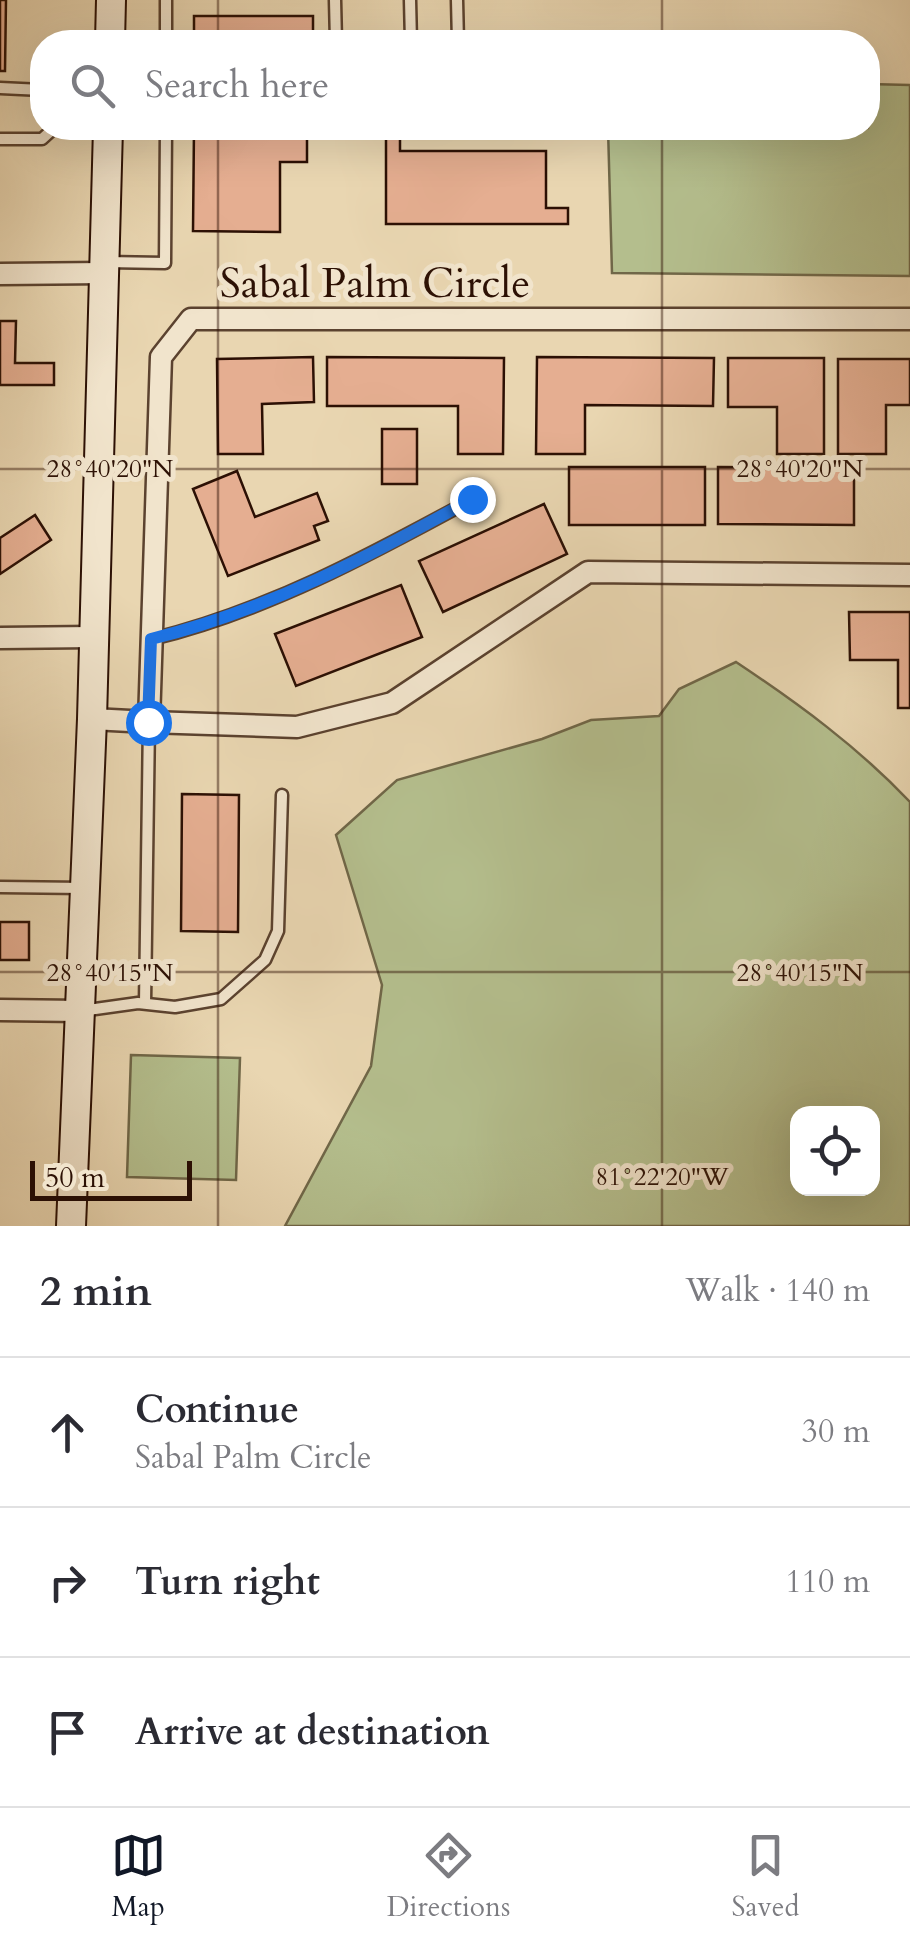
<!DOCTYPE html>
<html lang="en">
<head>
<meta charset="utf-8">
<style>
  :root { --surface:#fff; --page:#f7f7f7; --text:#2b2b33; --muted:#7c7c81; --line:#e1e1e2; --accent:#111827 }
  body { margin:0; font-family:Cardo,serif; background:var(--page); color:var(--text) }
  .controls { position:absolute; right:30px; bottom:30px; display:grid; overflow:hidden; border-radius:20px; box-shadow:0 10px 40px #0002 }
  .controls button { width:90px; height:90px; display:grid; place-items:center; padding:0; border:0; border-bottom:2px solid var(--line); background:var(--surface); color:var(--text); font:50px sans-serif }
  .scale { position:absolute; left:30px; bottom:25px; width:162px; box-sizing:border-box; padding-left:10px; border:5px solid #2c1004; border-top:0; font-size:28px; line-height:35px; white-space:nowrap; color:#2c1004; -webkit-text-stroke:8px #f1e4cc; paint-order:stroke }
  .stop { position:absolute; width:30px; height:30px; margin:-22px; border:8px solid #1a73e8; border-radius:50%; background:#fff }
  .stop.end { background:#1a73e8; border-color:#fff; box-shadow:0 2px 10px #0008 }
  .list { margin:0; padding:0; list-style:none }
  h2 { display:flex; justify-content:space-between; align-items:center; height:130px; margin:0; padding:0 40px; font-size:42px }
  h2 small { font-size:32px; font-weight:400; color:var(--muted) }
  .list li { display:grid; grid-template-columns:65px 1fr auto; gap:30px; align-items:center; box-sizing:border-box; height:150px; padding:0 40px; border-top:2px solid var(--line) }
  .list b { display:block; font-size:38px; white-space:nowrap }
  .list p { margin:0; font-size:32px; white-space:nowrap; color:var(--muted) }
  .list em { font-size:32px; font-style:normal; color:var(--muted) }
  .icon { flex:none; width:55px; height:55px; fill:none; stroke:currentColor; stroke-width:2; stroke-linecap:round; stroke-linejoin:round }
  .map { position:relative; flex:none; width:910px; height:1226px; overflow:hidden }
  .search { position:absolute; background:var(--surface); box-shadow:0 10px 40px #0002; left:30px; right:30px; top:30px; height:110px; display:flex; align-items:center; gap:25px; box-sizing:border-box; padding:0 35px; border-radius:40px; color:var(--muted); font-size:38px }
  .sheet { height:580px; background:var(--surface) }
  nav { display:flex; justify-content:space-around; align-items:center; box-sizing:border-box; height:140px; border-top:2px solid var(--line); background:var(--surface); font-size:28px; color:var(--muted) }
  nav a { display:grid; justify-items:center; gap:5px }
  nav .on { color:var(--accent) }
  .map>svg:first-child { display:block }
  .green { fill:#b4be8d; stroke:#706748; stroke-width:2.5; fill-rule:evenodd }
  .building { fill:#e5ae91; stroke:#2c1004; stroke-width:2.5 }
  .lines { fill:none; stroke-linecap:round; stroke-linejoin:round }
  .lane-casing { stroke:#5b422f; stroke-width:15 }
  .street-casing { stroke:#5b422f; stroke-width:25 }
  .secondary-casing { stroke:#2c1004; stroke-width:32 }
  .lane { stroke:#f1e4cc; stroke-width:10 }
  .street { stroke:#f1e4cc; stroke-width:20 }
  .secondary { stroke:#f1e4cc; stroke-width:28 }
  .route { stroke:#1a73e8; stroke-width:12 }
  .ticks { fill:none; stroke:#2c1004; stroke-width:2.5; stroke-opacity:0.45 }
  .labels { text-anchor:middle; stroke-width:10; stroke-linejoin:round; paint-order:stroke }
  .street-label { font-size:42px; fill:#2c1004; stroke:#f1e4cc }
  .ticks-label { font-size:25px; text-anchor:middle; fill:#2c1004; stroke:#f1e4cc; stroke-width:10; stroke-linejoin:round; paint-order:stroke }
</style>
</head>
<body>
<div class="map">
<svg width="910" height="1226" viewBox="0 0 910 1226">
  <rect width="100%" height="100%" fill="#e9d6b1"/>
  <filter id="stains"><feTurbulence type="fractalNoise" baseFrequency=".002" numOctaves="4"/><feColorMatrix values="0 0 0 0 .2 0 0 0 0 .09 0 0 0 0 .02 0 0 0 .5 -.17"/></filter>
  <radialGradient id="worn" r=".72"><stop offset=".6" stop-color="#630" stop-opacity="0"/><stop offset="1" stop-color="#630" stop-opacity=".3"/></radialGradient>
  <g class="green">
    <polygon points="868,84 910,85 910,276 612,273 608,128 868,128"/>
    <path d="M736,662C799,704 858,747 910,802V1226H285L371,1066L382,985L336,835L397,780L542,739L591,720L659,716L679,689ZM798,1114H872V1188H798Z"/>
    <polygon points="131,1055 240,1058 236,1180 127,1177"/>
  </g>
  <g class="building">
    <polygon points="0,0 6,0 5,71 0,71"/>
    <rect x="194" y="16" width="119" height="26"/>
    <polygon points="194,128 307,128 307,162 280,162 280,232 193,231"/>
    <polygon points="386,138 400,138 400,151 546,151 546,208 568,208 568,224 386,224"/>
    <polygon points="0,321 16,321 15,363 54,363 54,385 0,385"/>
    <polygon points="313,357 314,402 262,404 263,454 218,454 217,359"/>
    <polygon points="327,357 504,358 503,454 458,454 458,406 327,406"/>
    <polygon points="537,357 714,358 713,406 585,405 585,454 536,454"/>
    <polygon points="728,358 824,358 824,454 777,454 777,407 728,407"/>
    <polygon points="838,359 910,359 910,405 886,405 886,454 838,454"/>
    <rect x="382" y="429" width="35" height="55"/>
    <rect x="569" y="467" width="136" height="58"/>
    <polygon points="718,467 854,468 854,525 718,524"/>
    <polygon points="237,471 255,517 317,493 328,521 314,526 319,540 228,576 193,489"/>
    <polygon points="544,504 567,554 443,612 419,561"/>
    <polygon points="35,515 51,540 0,574 0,538"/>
    <polygon points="401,585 422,637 296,686 275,634"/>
    <polygon points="849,612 910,612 910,708 898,708 898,660 850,660"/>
    <polygon points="182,794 239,795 238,932 181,931"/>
    <rect x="0" y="922" width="29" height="38"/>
  </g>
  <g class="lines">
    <g class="lane-casing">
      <g id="lane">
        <polyline points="335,0 336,42"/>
        <polyline points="410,0 411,42"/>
        <polyline points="457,0 458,42"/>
        <polyline points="166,42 166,0"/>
        <polyline points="0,88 42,90"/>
        <polyline points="0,139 42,139 54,128"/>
        <polyline points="106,262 165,263 166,128"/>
        <path d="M152,639C267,611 370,555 473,499"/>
        <polyline points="0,887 84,888"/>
        <polyline points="145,1003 149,722"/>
        <polyline points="81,1011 138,1003 175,1007 221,999 265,960 278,931 282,795"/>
      </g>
    </g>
    <g class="street-casing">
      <g id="street">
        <polyline points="0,274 105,273"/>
        <polyline points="0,638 93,637"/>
        <polyline points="92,719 149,722 161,357 191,319 910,319"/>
        <polyline points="149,722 297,727 392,703 588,572 910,575"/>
        <polyline points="0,1010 80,1011"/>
      </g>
    </g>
    <g class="secondary-casing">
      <g id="secondary">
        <polyline points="110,42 111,0"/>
        <polyline points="71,1226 92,719 108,128"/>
      </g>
    </g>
    <use href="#lane" class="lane"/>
    <use href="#street" class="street"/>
    <use href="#secondary" class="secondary"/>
  </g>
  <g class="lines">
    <path class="route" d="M148,722L151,639C266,611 370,556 472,499"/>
  </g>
  <path class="ticks" d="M218,0V42M662,0V42M218,128V1226M662,128V1226M0,469H910M0,972H910"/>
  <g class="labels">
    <g class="street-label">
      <text x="375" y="297">Sabal Palm Circle</text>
    </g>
  </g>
  <g class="ticks-label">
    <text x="110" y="477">28°40'20"N</text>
    <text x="800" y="477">28°40'20"N</text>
    <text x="110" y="981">28°40'15"N</text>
    <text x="800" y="981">28°40'15"N</text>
    <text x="662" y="1185">81°22'20"W</text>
  </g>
  <rect width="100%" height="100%" filter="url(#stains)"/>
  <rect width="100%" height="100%" fill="url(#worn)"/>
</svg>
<div class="controls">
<button><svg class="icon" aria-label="locate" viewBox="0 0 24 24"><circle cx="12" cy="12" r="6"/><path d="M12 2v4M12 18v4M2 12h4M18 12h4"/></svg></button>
</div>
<div class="scale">50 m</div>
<div class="stop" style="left:148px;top:722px"></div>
<div class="stop end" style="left:472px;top:499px"></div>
<div class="search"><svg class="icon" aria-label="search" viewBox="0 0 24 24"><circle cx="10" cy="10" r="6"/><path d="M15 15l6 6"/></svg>Search here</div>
</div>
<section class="sheet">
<h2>2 min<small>Walk · 140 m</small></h2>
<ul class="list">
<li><svg class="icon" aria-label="ahead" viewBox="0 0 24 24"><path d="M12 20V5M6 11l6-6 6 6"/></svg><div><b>Continue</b><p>Sabal Palm Circle</p></div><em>30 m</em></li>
<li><svg class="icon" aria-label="right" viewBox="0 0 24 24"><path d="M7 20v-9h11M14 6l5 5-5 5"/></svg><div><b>Turn right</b></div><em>110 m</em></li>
<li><svg class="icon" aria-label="arrive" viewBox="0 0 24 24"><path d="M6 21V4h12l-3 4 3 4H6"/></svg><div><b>Arrive at destination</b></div></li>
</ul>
</section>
<nav>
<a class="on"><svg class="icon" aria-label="map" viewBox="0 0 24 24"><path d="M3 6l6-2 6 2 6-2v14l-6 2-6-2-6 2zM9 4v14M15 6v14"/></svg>Map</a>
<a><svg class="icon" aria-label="directions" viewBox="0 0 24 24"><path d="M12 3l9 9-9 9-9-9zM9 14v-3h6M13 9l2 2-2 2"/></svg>Directions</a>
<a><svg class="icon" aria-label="saved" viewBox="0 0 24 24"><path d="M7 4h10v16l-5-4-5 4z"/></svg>Saved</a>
</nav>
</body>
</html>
